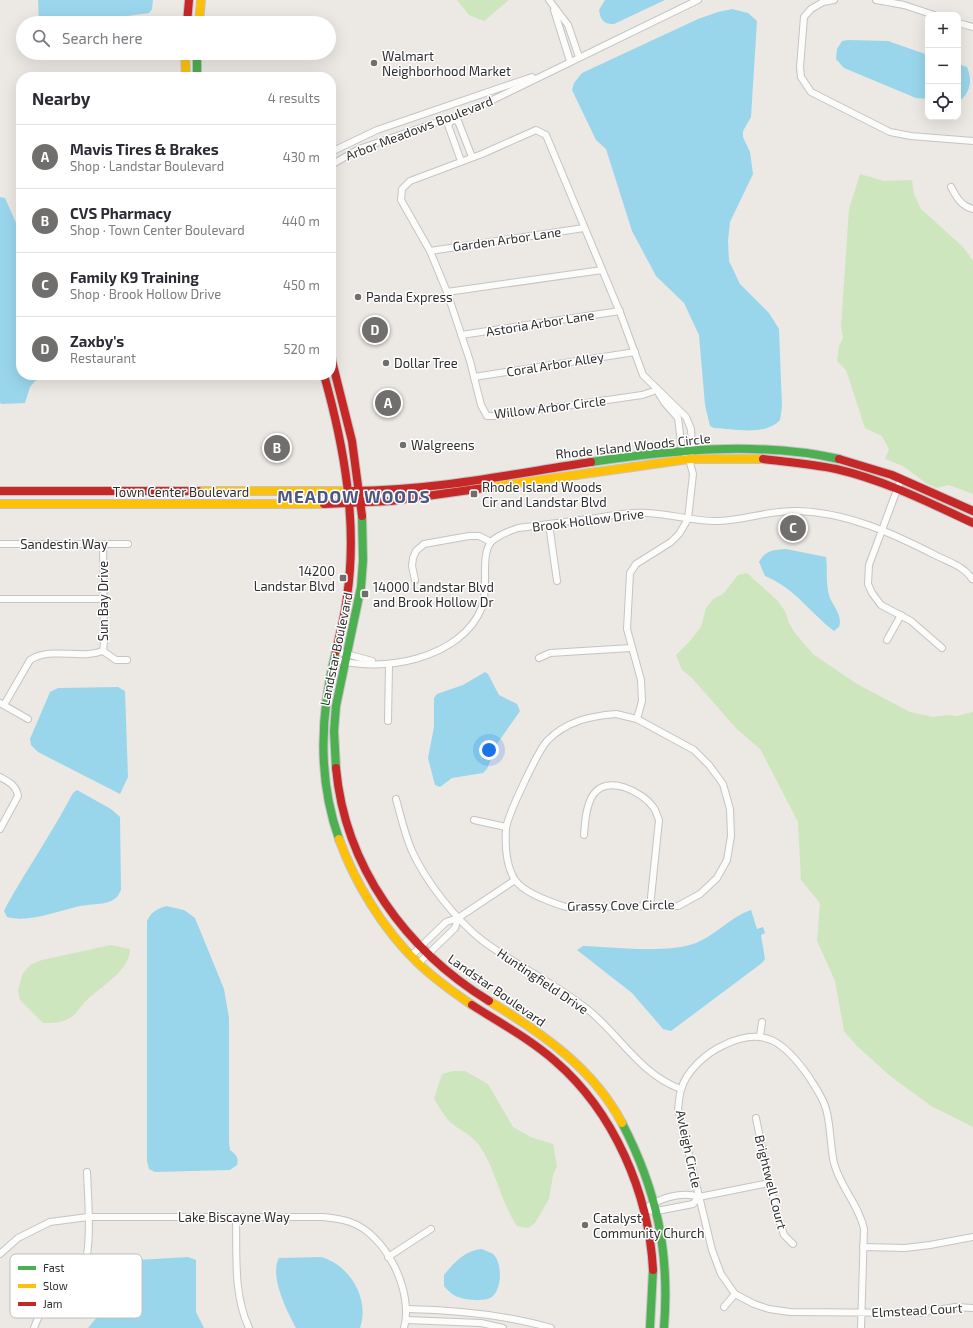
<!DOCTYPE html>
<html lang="en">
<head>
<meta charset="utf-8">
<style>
  :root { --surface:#fff; --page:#f7f7f7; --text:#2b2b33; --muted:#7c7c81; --line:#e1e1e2; --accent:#706f6e }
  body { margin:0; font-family:"Exo 2",sans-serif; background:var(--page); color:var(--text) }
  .controls { position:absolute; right:12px; top:12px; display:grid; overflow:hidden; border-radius:8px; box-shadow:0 4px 16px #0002 }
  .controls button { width:36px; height:36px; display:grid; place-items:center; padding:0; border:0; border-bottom:1px solid var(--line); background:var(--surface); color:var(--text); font:20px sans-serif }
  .you { position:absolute; left:489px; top:750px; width:14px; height:14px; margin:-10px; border:3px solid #fff; border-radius:50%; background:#1a73e8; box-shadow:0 0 0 6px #1a73e833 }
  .badge { display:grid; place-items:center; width:26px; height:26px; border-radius:50%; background:var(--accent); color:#fff; font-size:13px; font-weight:700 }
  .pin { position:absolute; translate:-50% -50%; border:2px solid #fff; box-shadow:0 1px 4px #0006 }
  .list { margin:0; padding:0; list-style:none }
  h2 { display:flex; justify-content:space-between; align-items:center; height:52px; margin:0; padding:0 16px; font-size:17px }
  h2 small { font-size:13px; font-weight:400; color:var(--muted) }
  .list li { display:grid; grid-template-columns:26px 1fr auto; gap:12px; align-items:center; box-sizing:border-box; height:64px; padding:0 16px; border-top:1px solid var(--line) }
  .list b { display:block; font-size:15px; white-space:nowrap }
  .list p { margin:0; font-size:13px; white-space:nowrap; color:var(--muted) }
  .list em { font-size:13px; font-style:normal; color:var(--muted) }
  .icon { flex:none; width:22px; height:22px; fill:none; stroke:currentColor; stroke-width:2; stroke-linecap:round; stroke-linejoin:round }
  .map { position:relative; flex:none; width:973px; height:1328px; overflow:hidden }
  .search { position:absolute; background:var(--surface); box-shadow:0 4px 16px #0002; left:16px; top:16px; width:320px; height:44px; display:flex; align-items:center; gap:10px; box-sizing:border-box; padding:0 14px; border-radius:22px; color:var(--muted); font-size:15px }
  .panel { position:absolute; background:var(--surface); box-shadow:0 4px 16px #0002; left:16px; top:72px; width:320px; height:308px; border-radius:16px }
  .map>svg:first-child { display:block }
  .green { fill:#cee6be }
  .water { fill:#99d6ec }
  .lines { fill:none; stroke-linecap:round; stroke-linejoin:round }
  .street-casing { stroke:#c5c4c5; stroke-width:8 }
  .fast-casing { stroke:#c5c4c5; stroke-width:10 }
  .slow-casing { stroke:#c5c4c5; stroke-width:10 }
  .jam-casing { stroke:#c5c4c5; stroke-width:10 }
  .street { stroke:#fcfcfb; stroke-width:6 }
  .fast { stroke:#4caf50; stroke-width:8 }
  .slow { stroke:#ffc107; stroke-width:8 }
  .jam { stroke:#c62828; stroke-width:8 }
  .poi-dot { fill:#706f6e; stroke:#fff; stroke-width:1.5 }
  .labels { text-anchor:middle; stroke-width:3; stroke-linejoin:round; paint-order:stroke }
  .poi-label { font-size:13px; fill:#2e2e2e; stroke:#fff; text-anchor:start }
  .street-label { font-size:13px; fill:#2e2e2e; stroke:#fff }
  .district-label { font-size:17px; font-weight:bold; letter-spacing:1px; fill:#4d5680; stroke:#fff }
  .key { fill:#fff; stroke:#c0c0c0; stroke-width:1 }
  .key-label { font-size:11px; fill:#2e2e2e }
</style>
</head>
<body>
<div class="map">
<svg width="973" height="1328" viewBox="0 0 973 1328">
  <rect width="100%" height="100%" fill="#ece8e4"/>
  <g class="green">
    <polygon points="457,0 509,0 484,21 469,15"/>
    <polygon points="860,174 884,181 912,180 914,194 921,209 963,247 973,261 973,494 949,485 936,488 926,483 903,466 885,459 889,449 882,436 865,428 846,370 837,361 839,346 843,338 841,326 849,209"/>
    <polygon points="747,573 777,600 785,611 789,623 795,633 813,654 857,684 910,712 933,717 947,715 957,716 973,712 973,1127 931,1106 889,1075 857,1046 844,1031 835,981 817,941 820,903 801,880 798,822 766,760 760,749 736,728 691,677 682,670 676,655 690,641 701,627 706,608 713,599 723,594 738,575"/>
    <path d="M111,945L130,949C130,971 101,986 87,1000C81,1005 77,1014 70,1018C61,1023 53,1023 43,1023L20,1000L18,990L23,973L30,965L42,960Z"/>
    <path d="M453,1071H465L488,1084L513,1127L531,1137L553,1144L557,1166L553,1175L549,1199L535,1223L528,1228L517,1226C500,1201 496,1169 479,1145C471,1134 459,1130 450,1122C444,1116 439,1106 434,1099L442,1074Z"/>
  </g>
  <g class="water">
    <polygon points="38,0 153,0 152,9 149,13 76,23 41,23 39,21"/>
    <path d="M605,0H665L614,24C604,25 600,19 599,10Z"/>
    <path d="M732,9L748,13L757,21L751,117L743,131V137L750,152L753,174L730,222L728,241L729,261L740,284L769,313L779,329L782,407L780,420C766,436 734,429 714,428L710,426L705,405L699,335L684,303L656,276L632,231L606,149L596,140L572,90L574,83L582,73L698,19L718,12Z"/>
    <polygon points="848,40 888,41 928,55 928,99 916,98 844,68 836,59 837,49 842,41"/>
    <path d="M958,64L967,67C972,79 971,90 962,99L958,100Z"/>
    <polygon points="0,197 5,198 21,234 21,375 49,375 35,381 30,387 25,403 1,404 0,402"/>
    <path d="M786,549L826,557C828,571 825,584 830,598C834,607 843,617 839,627L834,631C808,611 796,589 765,576L759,562C766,550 773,550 786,549Z"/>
    <polygon points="485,672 488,674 499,695 517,704 520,711 497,744 487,769 483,773 452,778 440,787 435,785 428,758 434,727 434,698 437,694 463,685"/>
    <polygon points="118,687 125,691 128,777 120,794 38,752 31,745 30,739 50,692 58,688"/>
    <path d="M77,790L111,809L120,817L121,890C118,896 117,898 111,901C102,905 90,904 80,906C57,911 30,923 7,917L4,911L8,903C29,866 53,831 73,793Z"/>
    <path d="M166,906L184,910L195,918L224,989L229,1018V1142L230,1150C236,1154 239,1158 237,1165L230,1170L155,1172L149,1169L147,1161V921C151,912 157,909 166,906Z"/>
    <path d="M751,910L757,929L763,927L765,933L761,935L765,959L762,963L671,1031L663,1029L632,993L577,950L583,946C614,947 667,954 696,943C716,935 730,917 751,910Z"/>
    <path d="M482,1249C485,1251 490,1252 493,1254C502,1262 502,1286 494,1295C487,1303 467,1300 458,1297C454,1296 447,1290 444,1286V1275C454,1263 465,1250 482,1249Z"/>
    <polygon points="188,1257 196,1260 196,1312 204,1328 88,1328 120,1289 131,1266 137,1260"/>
    <path d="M321,1257C350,1265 370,1299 360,1328H296C287,1312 269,1275 279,1258Z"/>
  </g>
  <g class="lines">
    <g class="street-casing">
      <g id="street">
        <polyline points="549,0 568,25 579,57"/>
        <polyline points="834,0 823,2 811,9 804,17 800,67 801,77 811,92 890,132 911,136 973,141"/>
        <polyline points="876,0 904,5 934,15"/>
        <polyline points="554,10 570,61"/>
        <polyline points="958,23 973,27"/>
        <polyline points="452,120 448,125 461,161"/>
        <polyline points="452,120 458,121 472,157"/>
        <polyline points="331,152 377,130 532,77"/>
        <polyline points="331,165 359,149 470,111 698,0"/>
        <path d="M951,187C957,198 961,206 973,209"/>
        <polyline points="430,251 584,228"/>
        <polyline points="447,292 602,270"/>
        <polyline points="461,335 620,311"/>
        <polyline points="474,377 635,352"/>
        <polyline points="659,394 664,402 678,418 682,450 686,454"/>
        <polyline points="901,479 869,565 868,584 872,593 881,605 911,621 942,648"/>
        <polyline points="549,524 557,581"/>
        <polyline points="0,544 128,544"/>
        <polyline points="415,580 412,566 413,558 416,551 424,544 469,536 479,536 491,542"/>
        <polyline points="0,599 104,599"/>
        <polyline points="887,640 901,615"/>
        <polyline points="103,651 104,642 103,544"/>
        <polyline points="103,651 116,660 127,660"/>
        <polyline points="336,651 372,661"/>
        <polyline points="539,658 550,653 631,648"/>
        <path d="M334,659C381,674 462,659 482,607C489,588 480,556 491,542C498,535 509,531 518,528C544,525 570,521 596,518C613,515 630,512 647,513C672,514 695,522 719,521C746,520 770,510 797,511C847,512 894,534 937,556C949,562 965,567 972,579"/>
        <polyline points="0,703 28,719"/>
        <path d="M4,705L30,660C51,646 79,660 103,651"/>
        <path d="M616,714L637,719L694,750L709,765L723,784L730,809L731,836L727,860L717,878L700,894L678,906L566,907C550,902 524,893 515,880C506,866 505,845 506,829C507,816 538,751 547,741C566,721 591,716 616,714Z"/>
        <polyline points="637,719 642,701 641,680 627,629 630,573 636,564 671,542 679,534 688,519 693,474 689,459 692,449 691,429 686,417 643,375 621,315 546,135 536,130 482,154 410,181 402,189 401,200 430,251 447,292 470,361 481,405 487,416 496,416 642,395 657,390"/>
        <polyline points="388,721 389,665"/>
        <path d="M0,777C9,782 16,785 18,796L0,829"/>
        <path d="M396,799C401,817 405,835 412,851C426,882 457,921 483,941C518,967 559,985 592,1013C622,1039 642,1075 681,1089"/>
        <polyline points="474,820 506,827"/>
        <path d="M584,835C585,822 586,806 593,795C607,774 642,791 654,808C656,811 657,816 659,820L650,907"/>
        <polyline points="411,956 446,922 458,918 515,880"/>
        <polyline points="419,963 455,928 458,918"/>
        <polyline points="760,1036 762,1022"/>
        <polyline points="756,1118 769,1183 779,1220 784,1235 793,1244"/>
        <path d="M644,1210C658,1198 682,1191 699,1197L769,1183"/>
        <polyline points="644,1210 657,1211 693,1204 699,1197"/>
        <path d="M236,1217C237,1254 233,1294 249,1328"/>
        <polyline points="863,1247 905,1248 930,1245 973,1237"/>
        <path d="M0,1254L18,1238L50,1222L88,1217H323C331,1218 341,1219 350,1222C386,1234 414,1292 404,1328"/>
        <polyline points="388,1257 431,1229"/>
        <polyline points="724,1307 735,1294"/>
        <path d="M407,1309C456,1310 503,1314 551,1328"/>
        <polyline points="406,1320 481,1323 503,1328"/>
        <path d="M34,1328C43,1301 55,1302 71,1285C75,1280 81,1273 84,1267C92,1245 88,1197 87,1172"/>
        <path d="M861,1328L864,1229C859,1205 840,1187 834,1163C830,1146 831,1126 826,1109C823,1097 815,1087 809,1077C785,1043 765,1025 724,1045C706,1053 686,1071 681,1090C679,1096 679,1103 678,1109L712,1250L721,1274L735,1294L754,1304L769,1309L790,1312L919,1313L955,1307L973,1308"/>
      </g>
    </g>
    <g class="fast-casing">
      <g id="fast">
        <polyline points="197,53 197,77"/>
        <path d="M591,462C672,450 759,441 839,459"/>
        <path d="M336,651C320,714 317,777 339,839"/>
        <polyline points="336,768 334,731 336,706 361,587 363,560 362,516"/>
        <path d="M622,1123C657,1190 670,1253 664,1328"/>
        <polyline points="650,1328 653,1270"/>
      </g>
    </g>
    <g class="slow-casing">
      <g id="slow">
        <polyline points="199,23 201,0"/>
        <polyline points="185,53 186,77"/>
        <polyline points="491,487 689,459 763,459"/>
        <polyline points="198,491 352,491"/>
        <polyline points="0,504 324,504"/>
        <path d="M339,839C355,883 383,929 417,962C433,978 453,992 472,1005"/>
        <path d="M489,1001C542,1033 593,1068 622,1123"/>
      </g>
    </g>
    <g class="jam-casing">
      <g id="jam">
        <polyline points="187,23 189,0"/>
        <polyline points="331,357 352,441 362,516"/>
        <path d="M324,375C344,446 358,523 347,597C345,615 340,633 336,651"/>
        <path d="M763,459C787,462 812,464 836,469C884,480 928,502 973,523"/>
        <polyline points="839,459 892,475 973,511"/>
        <polyline points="0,491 198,491"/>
        <path d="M352,491C432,491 512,474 591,462"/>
        <polyline points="324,504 391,501 491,487"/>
        <path d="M336,768C345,867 406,950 489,1001"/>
        <path d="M472,1005C500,1023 530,1039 555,1061C614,1112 649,1193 653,1270"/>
      </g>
    </g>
    <use href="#street" class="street"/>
    <use href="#fast" class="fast"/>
    <use href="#slow" class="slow"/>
    <use href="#jam" class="jam"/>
  </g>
  <g class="poi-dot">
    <circle cx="374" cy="63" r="4"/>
    <circle cx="358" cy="297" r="4"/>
    <circle cx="386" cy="363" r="4"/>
    <circle cx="403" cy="445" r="4"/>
    <rect x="470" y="490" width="8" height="8" rx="2"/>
    <rect x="339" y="574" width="8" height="8" rx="2"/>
    <rect x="361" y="590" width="8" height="8" rx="2"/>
    <circle cx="585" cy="1225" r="4"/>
  </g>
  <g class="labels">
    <g class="poi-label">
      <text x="382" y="61">Walmart<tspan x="382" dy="15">Neighborhood Market</tspan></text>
      <text x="366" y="302">Panda Express</text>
      <text x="394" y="368">Dollar Tree</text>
      <text x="411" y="450">Walgreens</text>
      <text x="482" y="492">Rhode Island Woods<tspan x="482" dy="15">Cir and Landstar Blvd</tspan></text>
      <text x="335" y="576" text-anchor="end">14200<tspan x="335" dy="15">Landstar Blvd</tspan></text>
      <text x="373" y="592">14000 Landstar Blvd<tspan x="373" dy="15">and Brook Hollow Dr</tspan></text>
      <text x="593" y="1223">Catalyst<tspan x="593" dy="15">Community Church</tspan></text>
    </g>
    <g class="street-label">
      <text transform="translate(419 128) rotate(-21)" y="5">Arbor Meadows Boulevard</text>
      <text transform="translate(507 239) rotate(-8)" y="5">Garden Arbor Lane</text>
      <text transform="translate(540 323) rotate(-9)" y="5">Astoria Arbor Lane</text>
      <text transform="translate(555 364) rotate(-9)" y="5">Coral Arbor Alley</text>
      <text transform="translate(550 407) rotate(-7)" y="5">Willow Arbor Circle</text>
      <text transform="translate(633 446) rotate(-6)" y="5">Rhode Island Woods Circle</text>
      <text x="181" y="497">Town Center Boulevard</text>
      <text transform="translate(588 520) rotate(-7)" y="5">Brook Hollow Drive</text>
      <text x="64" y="549">Sandestin Way</text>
      <text transform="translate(103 601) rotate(-90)" y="5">Sun Bay Drive</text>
      <text transform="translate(336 649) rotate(-78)" y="5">Landstar Boulevard</text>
      <text transform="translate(621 905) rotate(-1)" y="5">Grassy Cove Circle</text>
      <text transform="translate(543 981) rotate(34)" y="5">Huntingfield Drive</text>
      <text transform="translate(497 990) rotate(35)" y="5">Landstar Boulevard</text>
      <text transform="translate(689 1149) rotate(78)" y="5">Avleigh Circle</text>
      <text transform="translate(771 1182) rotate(76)" y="5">Brightwell Court</text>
      <text x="234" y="1222">Lake Biscayne Way</text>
      <text transform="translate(917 1310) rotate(-3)" y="5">Elmstead Court</text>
    </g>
    <g class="district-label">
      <text x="354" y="503">MEADOW WOODS</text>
    </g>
  </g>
  <rect x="10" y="1254" width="132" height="64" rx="6" class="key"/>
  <rect x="18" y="1266" width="18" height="4" fill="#4caf50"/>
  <rect x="18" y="1284" width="18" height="4" fill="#ffc107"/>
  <rect x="18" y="1302" width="18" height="4" fill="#c62828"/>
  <g class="key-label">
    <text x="43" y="1272">Fast</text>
    <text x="43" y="1290">Slow</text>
    <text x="43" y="1308">Jam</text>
  </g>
</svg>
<div class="controls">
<button>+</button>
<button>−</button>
<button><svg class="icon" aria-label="locate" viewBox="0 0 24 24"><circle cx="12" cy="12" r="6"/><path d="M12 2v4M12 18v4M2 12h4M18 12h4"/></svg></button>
</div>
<div class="you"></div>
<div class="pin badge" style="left:388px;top:403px">A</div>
<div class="pin badge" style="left:277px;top:448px">B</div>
<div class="pin badge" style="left:793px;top:528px">C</div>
<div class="pin badge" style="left:375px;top:330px">D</div>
<div class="search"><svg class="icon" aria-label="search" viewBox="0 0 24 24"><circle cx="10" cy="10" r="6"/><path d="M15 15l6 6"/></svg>Search here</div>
<section class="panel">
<h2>Nearby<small>4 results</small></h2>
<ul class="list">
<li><span class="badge">A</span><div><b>Mavis Tires &amp; Brakes</b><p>Shop · Landstar Boulevard</p></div><em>430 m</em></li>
<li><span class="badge">B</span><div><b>CVS Pharmacy</b><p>Shop · Town Center Boulevard</p></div><em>440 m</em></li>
<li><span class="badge">C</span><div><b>Family K9 Training</b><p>Shop · Brook Hollow Drive</p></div><em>450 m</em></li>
<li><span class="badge">D</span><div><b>Zaxby's</b><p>Restaurant</p></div><em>520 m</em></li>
</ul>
</section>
</div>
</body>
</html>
